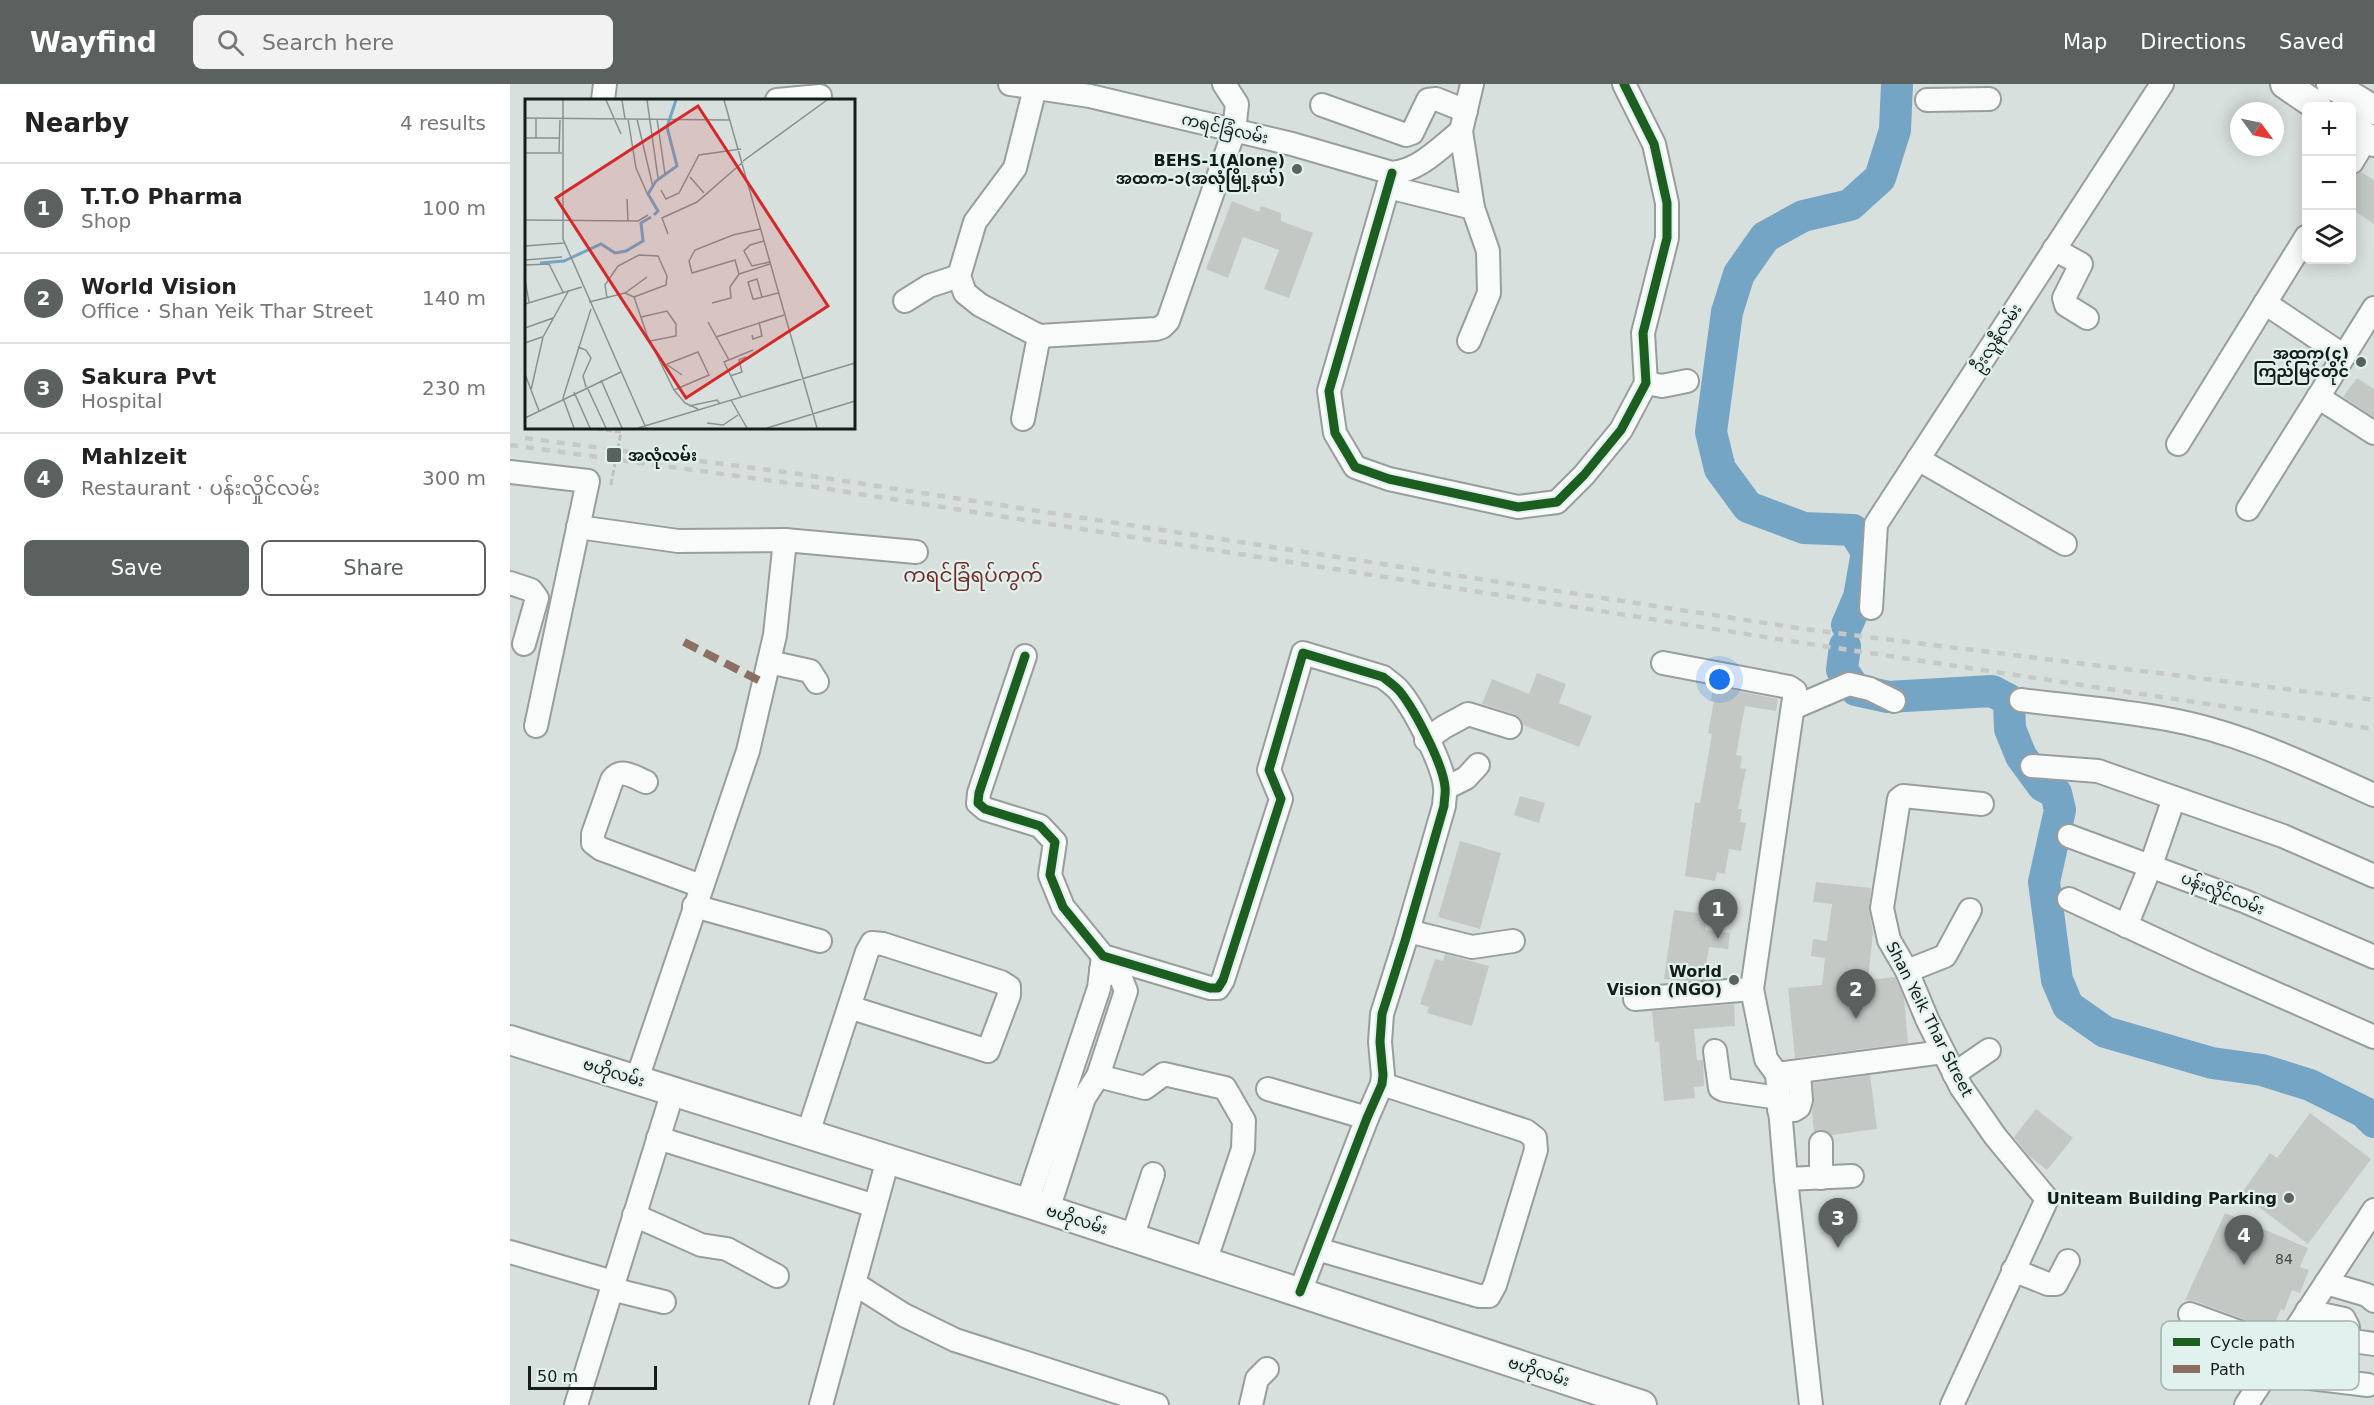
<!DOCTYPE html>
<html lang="en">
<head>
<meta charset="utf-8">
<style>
  :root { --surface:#fff; --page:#f2f2f2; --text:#222; --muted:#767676; --line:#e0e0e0; --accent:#5a615f }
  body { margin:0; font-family:"DejaVu Sans","Noto Sans Myanmar",sans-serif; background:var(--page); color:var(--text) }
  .controls { position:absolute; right:18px; top:18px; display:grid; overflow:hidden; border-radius:9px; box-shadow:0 3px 15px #0003 }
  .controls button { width:54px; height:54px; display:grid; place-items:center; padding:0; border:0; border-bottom:2px solid var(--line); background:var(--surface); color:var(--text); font:30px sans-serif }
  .compass { position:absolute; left:1720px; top:18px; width:54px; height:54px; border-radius:50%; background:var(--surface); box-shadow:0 3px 15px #0003; rotate:123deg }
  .scale { position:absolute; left:18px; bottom:15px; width:129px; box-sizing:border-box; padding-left:6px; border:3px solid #161c1a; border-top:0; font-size:16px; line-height:21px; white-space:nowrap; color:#161c1a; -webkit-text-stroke:4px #e1f1ed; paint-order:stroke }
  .you { position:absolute; left:1210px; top:596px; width:21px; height:21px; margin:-15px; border:4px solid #fff; border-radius:50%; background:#1a73e8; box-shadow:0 0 0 9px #1a73e833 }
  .badge { display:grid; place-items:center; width:39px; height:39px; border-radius:50%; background:var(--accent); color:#fff; font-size:20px; font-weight:700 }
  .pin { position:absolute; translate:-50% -50px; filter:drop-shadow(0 2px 3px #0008) }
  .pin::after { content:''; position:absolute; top:32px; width:21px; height:18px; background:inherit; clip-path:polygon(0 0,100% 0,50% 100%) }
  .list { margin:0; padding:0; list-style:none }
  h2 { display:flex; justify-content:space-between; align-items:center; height:78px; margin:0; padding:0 24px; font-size:26px }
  h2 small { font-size:20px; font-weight:400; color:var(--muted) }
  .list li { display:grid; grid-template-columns:39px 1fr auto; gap:18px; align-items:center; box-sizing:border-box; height:90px; padding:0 24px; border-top:2px solid var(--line) }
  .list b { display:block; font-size:22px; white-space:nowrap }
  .list p { margin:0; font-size:20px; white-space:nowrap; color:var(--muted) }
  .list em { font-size:20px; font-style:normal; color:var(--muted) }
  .actions { display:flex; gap:12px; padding:18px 24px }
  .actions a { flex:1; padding:14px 0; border:2px solid var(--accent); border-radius:9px; text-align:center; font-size:21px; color:var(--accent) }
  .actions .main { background:var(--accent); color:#fff }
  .icon { flex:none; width:33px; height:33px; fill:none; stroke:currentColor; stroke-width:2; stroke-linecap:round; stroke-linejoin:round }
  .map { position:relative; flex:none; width:1864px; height:1321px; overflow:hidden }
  header { display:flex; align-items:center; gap:36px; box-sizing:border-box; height:84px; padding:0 30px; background:var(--accent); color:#fff }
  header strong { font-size:28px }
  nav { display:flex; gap:33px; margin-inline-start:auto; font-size:21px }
  .search { width:420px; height:54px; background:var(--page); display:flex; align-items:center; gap:15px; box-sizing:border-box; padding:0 21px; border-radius:9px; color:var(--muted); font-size:22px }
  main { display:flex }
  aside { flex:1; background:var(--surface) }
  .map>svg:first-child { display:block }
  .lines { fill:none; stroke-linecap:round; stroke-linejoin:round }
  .river { stroke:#75a5c4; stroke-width:32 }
  .building { fill:#c3c8c5 }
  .minor-casing { stroke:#989e9d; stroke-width:26 }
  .major-casing { stroke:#989e9d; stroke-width:32 }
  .path { stroke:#bdc0bf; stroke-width:3; stroke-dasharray:6 3; stroke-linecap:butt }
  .minor { stroke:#f9fafa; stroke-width:22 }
  .major { stroke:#f9fafa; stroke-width:28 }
  .rail { stroke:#c6c9c8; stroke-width:4.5; stroke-dasharray:8 8; stroke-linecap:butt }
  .quiet { stroke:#8d6e63; stroke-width:8; stroke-dasharray:15 8; stroke-linecap:butt }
  .cycleway-casing { stroke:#e1f1ed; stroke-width:13 }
  .cycleway { stroke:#1b5e20; stroke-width:9 }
  .poi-dot { fill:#5a615f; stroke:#e1f1ed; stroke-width:2 }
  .labels { text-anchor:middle; stroke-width:4.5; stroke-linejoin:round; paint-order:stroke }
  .number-label { font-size:14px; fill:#414745 }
  .street-label { font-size:16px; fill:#161c1a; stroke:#e1f1ed }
  .poi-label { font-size:16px; font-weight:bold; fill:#161c1a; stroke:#e1f1ed; text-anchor:end }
  .quarter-label { font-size:20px; fill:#722d25; stroke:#e1f1ed }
  .inset-river { fill:none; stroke:#75a5c4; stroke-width:3 }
  .inset-road { fill:none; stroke:#8a9290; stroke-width:1.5 }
  .view { fill:#d62828; fill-opacity:0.15; stroke:#d62828; stroke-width:3 }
  .inset-edge { fill:none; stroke:#161c1a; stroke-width:3 }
  .key { fill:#e1f1ed; stroke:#a4b1ae; stroke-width:1.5 }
  .key-label { font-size:16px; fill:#161c1a }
</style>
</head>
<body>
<header>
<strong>Wayfind</strong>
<div class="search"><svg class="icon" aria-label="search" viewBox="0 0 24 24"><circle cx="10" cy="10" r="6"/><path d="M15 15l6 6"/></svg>Search here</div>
<nav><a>Map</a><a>Directions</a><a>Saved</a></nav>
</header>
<main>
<aside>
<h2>Nearby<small>4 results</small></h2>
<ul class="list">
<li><span class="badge">1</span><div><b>T.T.O Pharma</b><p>Shop</p></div><em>100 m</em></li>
<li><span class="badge">2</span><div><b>World Vision</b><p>Office · Shan Yeik Thar Street</p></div><em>140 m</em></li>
<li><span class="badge">3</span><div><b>Sakura Pvt</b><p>Hospital</p></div><em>230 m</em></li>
<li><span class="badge">4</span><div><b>Mahlzeit</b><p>Restaurant · ပန်းလှိုင်လမ်း</p></div><em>300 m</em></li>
</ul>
<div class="actions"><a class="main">Save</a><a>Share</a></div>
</aside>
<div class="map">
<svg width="1864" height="1321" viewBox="0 0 1864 1321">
  <rect width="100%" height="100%" fill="#d8e0de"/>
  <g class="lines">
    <g class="river">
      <polyline points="1337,541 1349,513 1357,468 1343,446 1294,444 1238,423 1210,385 1201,348 1217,228 1229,190 1255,153 1293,132 1340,121 1370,94 1385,46 1387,0"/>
      <polyline points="1335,562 1332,586 1346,606 1378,613 1482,607 1499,616 1500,645 1511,672 1533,702 1546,709 1550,726 1534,798 1547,896 1558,922 1595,948 1702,979 1752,986 1800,1001 1854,1028 1864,1038"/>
    </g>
  </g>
  <g class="building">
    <polygon points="1851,88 1864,96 1864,140 1842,125 1842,94"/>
    <polygon points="722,117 749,128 751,122 771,129 771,137 803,149 779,214 754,205 769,166 733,153 718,194 696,185"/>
    <polygon points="1847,294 1864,305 1864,333 1833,313"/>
    <polygon points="1027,589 1056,600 1049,619 1082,632 1069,663 1013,641 1010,634 1004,630 972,620 982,595 1019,610"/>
    <polygon points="1203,602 1268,615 1266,627 1235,622 1226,671 1232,672 1230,684 1236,685 1228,725 1232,725 1230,738 1236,739 1231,767 1219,765 1215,790 1207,788 1205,797 1175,792 1185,718 1190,719 1202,650 1198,649 1204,617 1201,617"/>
    <polygon points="1010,712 1035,719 1029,739 1004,731"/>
    <polygon points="950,757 991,769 970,845 928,833"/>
    <polygon points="1306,798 1361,804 1359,826 1363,848 1358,896 1385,893 1394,914 1398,959 1285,974 1278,904 1312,901 1315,874 1301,872 1303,855 1317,857 1322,820 1303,818"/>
    <polygon points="1164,826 1197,830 1195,846 1220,849 1218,865 1199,863 1194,896 1175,897 1154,895"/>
    <polygon points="935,870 979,882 962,942 917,929 919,923 910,920 925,875 933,877"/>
    <polygon points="1224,920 1225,942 1184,945 1187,976 1193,976 1194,1002 1184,1003 1185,1014 1154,1017 1149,958 1145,958 1142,927"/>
    <polygon points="1360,991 1367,1045 1321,1051 1312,1046 1304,1048 1302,1028 1304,1015 1303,999"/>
    <polygon points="1526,1025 1563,1054 1537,1086 1518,1071 1504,1053"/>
    <polygon points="1800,1029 1861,1075 1798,1160 1731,1110 1760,1069 1767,1074"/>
    <polygon points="1715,1129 1798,1164 1790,1183 1799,1186 1790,1209 1782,1206 1774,1227 1771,1225 1762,1246 1685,1217 1675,1216"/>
  </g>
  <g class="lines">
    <g class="minor-casing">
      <g id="minor">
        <path d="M500,0L580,12L782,60L882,89C909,87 931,63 951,47"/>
        <polyline points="525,4 505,84 465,138 449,192 455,209 470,221 529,252 646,245 652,243 658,237 724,47 727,20 714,0"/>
        <polyline points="93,16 95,0"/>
        <polyline points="267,16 310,12"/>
        <polyline points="1417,16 1479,15"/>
        <polyline points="812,21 896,51 902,49 918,16 926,15 956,27"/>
        <polyline points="1842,78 1857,53"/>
        <polyline points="882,89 819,307 825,349 845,383 879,395 1008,423 1047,418 1074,391 1111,346 1136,299 1133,249 1157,154 1157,119 1144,60 1114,0"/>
        <polyline points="878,103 963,124"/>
        <polyline points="1544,165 1571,180 1554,214 1556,221 1577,234"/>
        <polyline points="395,217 419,202 449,192"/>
        <polyline points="1755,219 1834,272"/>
        <polyline points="959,257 979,209 978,167 963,124 951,47 962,0"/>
        <polyline points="1136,299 1152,302 1177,297"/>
        <polyline points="1808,313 1864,349"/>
        <polyline points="513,335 529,252"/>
        <polyline points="1668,360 1796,153"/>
        <polyline points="1408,375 1555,460"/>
        <polyline points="0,388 78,397 26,642"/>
        <polyline points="1738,425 1864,224"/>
        <polyline points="68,443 168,457 275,456 406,468"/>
        <polyline points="0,499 21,506 27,514 14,560"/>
        <polyline points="1361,524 1366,440 1652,0"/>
        <path d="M515,572L469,709L468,719L475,725L530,742L545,758L540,791L553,823L593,872L700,904H708L713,896L771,715L759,686L793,569L873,593C879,598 886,602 891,609C905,627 933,680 935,703C936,709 934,716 934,722L895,857L872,930L870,958L873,991L872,1000L857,1034L790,1208"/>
        <polyline points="259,578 300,587 307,598"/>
        <polyline points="1153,579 1279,603 1285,607 1242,905 1256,975 1267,990 1276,1095 1301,1321"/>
        <path d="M1511,616C1559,622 1609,626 1657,635C1730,648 1797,681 1864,711"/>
        <polyline points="1283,624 1339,600 1360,605 1384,617"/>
        <polyline points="916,656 934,643 958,630 1000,643"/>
        <polyline points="1522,682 1588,687 1773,752 1864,792"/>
        <path d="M136,698C124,693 111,683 102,696L83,750V759L91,765L191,802"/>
        <polyline points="936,704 956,694 968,681"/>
        <polyline points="1559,752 1734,817 1864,873"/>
        <polyline points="1559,815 1690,876 1864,953"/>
        <polyline points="184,822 310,857"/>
        <polyline points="1616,842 1641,781 1664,714"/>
        <polyline points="898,847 962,863 1003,857"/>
        <polyline points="1397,887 1435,872 1460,826"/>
        <polyline points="1125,915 1242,905"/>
        <polyline points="1205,967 1210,1004 1214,1006 1269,1014"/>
        <polyline points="1267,990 1433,968"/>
        <polyline points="1444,990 1479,966"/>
        <polyline points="588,992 616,907 610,892 591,886"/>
        <polyline points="127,995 238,667 265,551 275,456"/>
        <polyline points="758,1005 857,1034"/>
        <polyline points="1269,1026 1284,1026 1289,1023 1291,1016 1289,989"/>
        <polyline points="298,1049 357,868 362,859 373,860 491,898 499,903 499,911 478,967 339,923"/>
        <polyline points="148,1054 365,1122"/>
        <polyline points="1311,1059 1311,1094"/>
        <polyline points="1276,1095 1342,1092"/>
        <polyline points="517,1119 589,904 593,872"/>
        <polyline points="538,1126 574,1014 588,992 635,1004 654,990 715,1004 734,1037 733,1065 695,1178"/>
        <polyline points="124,1131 191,1161 217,1165 267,1192"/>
        <polyline points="622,1154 643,1090"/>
        <polyline points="807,1165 969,1212 979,1212 985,1201 1026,1066 1025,1054 1016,1047 872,1000"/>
        <polyline points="0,1168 103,1198"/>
        <polyline points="1503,1186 1538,1200 1546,1200 1558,1177"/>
        <polyline points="1816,1199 1857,1211 1864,1217"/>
        <polyline points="345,1200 394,1231 445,1256 647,1321"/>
        <polyline points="101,1205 154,1218"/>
        <polyline points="1797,1227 1834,1235 1838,1243 1836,1253 1843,1257 1864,1260"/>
        <polyline points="1680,1230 1773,1264"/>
        <polyline points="1757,1289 1858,1301"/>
        <polyline points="66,1321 163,1007"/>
        <polyline points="311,1321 378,1075"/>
        <polyline points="741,1321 747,1295 757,1285"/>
        <polyline points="1442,1321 1537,1115 1485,1052 1451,1003 1417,935 1397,887 1379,856 1372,824 1389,715 1393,712 1472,720"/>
        <polyline points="1736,1321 1864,1126"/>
      </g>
    </g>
    <g class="major-casing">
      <g id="major">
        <polyline points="1775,0 1807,22"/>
        <polyline points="1821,0 1864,26"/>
        <polyline points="1842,44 1864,58"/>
        <polyline points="0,956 517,1119 1132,1321"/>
      </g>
    </g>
    <polyline class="path" points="78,344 111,348 101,400 97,400"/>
    <use href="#minor" class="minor"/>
    <use href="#major" class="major"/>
    <g class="rail">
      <polyline points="15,354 289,390 1294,545 1864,616"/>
      <polyline points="0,361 293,401 1293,559 1864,645"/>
    </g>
    <polyline class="quiet" points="174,558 254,599"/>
    <g class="cycleway-casing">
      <g id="cycleway">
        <polyline points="882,89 819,307 825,349 845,383 879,395 1008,423 1047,418 1074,391 1111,346 1136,299 1133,249 1157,154 1157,119 1144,60 1114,0"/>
        <path d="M515,572L469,709L468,719L475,725L530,742L545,758L540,791L553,823L593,872L700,904H708L713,896L771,715L759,686L793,569L873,593C879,598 886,602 891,609C905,627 933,680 935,703C936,709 934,716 934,722L895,857L872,930L870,958L873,991L872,1000L857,1034L790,1208"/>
      </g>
    </g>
    <use href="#cycleway" class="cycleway"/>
  </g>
  <g class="poi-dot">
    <circle cx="787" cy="85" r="6"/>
    <circle cx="1851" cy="278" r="6"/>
    <rect x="96" y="363" width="16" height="16" rx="3"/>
    <circle cx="1224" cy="896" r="6"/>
    <circle cx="1779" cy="1114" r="6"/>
  </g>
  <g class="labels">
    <g class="number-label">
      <text x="1774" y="1180">84</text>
    </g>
    <g class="street-label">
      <text transform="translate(715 44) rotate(13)" y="6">ကရင်ခြံလမ်း</text>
      <text transform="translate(1486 254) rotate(-57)" y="6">ဦးလူနီလမ်း</text>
      <text transform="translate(1713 809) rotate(22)" y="6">ပန်းလှိုင်လမ်း</text>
      <text transform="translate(1420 935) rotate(63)" y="6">Shan Yeik Thar Street</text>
      <text transform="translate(104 988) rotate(17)" y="6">ဗဟိုလမ်း</text>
      <text transform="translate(567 1135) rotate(18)" y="6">ဗဟိုလမ်း</text>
      <text transform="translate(1029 1287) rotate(18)" y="6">ဗဟိုလမ်း</text>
    </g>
    <g class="poi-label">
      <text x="775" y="82">BEHS-1(Alone)<tspan x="775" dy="18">အထက-၁(အလုံမြို့နယ်)</tspan></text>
      <text x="1839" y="275">အထက(၄)<tspan x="1839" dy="18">ကြည်မြင်တိုင်</tspan></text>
      <text x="118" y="377" text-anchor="start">အလုံလမ်း</text>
      <text x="1212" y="893">World<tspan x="1212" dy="18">Vision (NGO)</tspan></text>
      <text x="1767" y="1120">Uniteam Building Parking</text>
    </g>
    <g class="quarter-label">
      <text x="463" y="498">ကရင်ခြံရပ်ကွက်</text>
    </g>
  </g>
  <g transform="translate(15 15)">
    <rect width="330" height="330" fill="#d8e0de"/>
    <path class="inset-river" d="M129,116L133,112L123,95L131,82L152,67L142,28L151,1M15,164L39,162L76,145L90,154L101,152L118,142L116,124L126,118"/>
    <path class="inset-road" d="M38,1V140L121,329M81,1L96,35M97,1L100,20M122,1L133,79M199,1L292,329M0,19L204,21M103,20L111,69L122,94M112,20L128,88M132,20L140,75M0,39H35M11,39V19M34,53L35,21M0,54H37M218,62L302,1M165,78L179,94M136,91L141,100L154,94L174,56L216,50M102,100L103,122M0,121L113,122L123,116M143,135L137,119L172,103L218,63M239,142L225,146L219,152L227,167L245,163M0,147L39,144M0,161L37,158M0,166L24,165L38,193M214,175L245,165M0,181L4,203M100,194L109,198L122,236L149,291L160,304L173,310M237,198L232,180L223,183L228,200H230L253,194M82,199L80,186L93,167L114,156L133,157L142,177L141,186L109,198M64,203L100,194L122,178M187,204L206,199L205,188L214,175L210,161L167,174L164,162L170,151L208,136L235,130M0,205L57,188M116,218L142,212L151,225V237L125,242M183,223L204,261M0,229L28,219M227,236L228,240L237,237L234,223M191,238L259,216M0,244L17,238M53,248L61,251L66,259L58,277L61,288M141,265L157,276M137,267L173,253L184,276L149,291M0,275L14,312M205,277L217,273L214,261L221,258M76,281L97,329M62,288L81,329M6,291L18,238L44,191M49,293L65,329M216,298L199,263L228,251M206,301L222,329M164,307L192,301L195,305M0,319L96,273M182,324L198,326L213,316M49,329L38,299L66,210M113,329L330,264M242,329L330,302"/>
    <path class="view" d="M173,7L303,207L161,299L31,99Z"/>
    <rect width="330" height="330" class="inset-edge"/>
  </g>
  <rect x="1651" y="1237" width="198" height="69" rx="9" class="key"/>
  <rect x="1663" y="1254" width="27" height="8" fill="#1b5e20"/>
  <rect x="1663" y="1281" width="27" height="8" fill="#8d6e63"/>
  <g class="key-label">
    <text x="1700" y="1264">Cycle path</text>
    <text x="1700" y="1291">Path</text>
  </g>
</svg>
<div class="controls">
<button>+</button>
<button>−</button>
<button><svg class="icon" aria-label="layers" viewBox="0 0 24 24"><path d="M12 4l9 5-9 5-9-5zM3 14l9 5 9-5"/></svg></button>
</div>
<svg class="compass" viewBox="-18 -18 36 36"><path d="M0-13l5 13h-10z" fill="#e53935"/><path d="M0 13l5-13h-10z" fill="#767676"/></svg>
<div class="scale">50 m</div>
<div class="you"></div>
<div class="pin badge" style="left:1208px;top:855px">1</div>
<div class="pin badge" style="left:1346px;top:935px">2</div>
<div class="pin badge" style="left:1328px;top:1164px">3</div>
<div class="pin badge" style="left:1734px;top:1181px">4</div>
</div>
</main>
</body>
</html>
